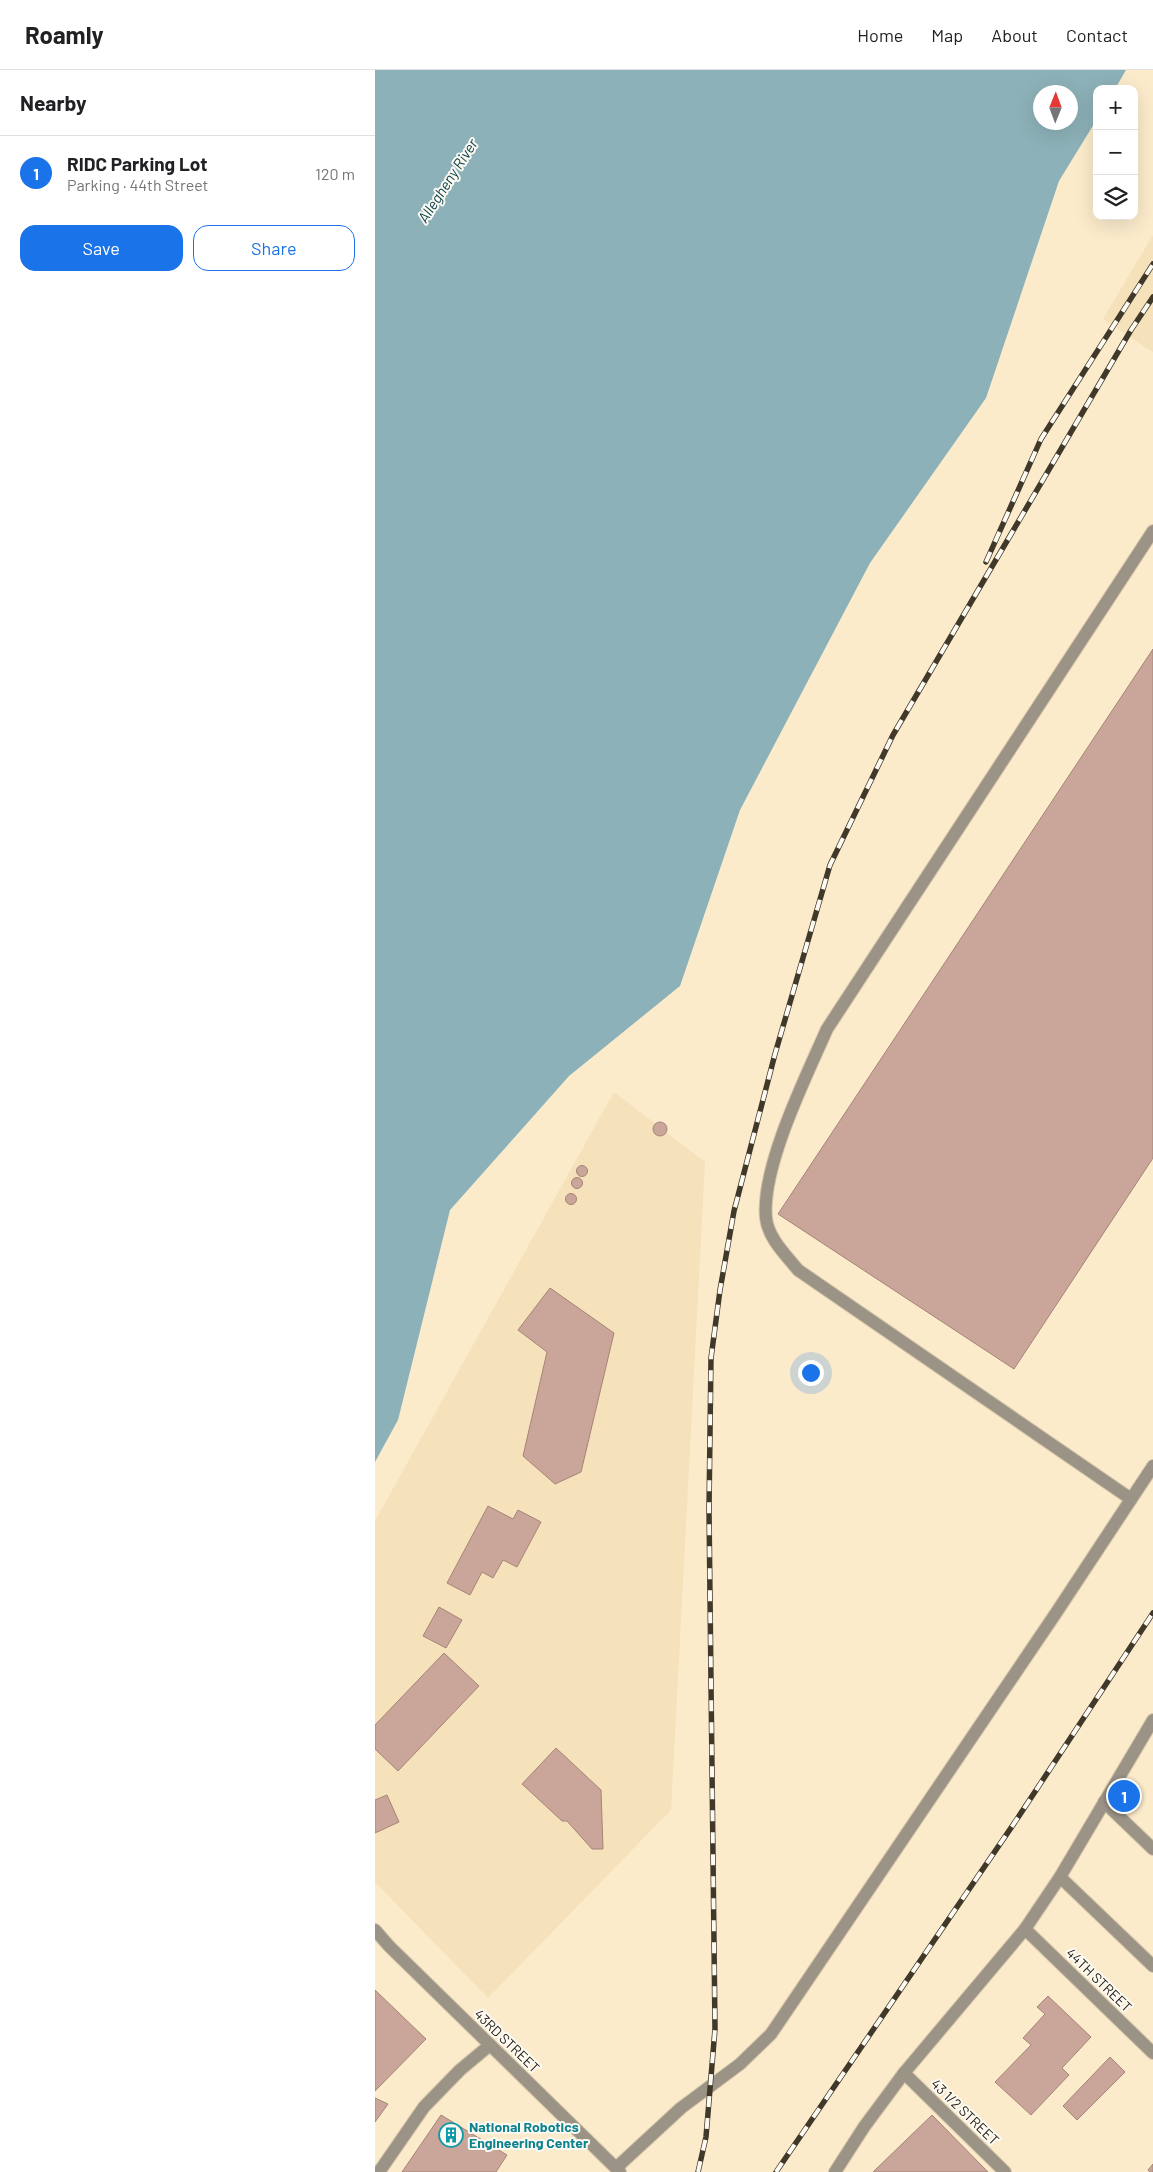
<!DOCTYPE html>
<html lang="en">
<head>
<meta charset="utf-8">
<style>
  :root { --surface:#fff; --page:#f2f2f2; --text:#202124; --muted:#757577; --line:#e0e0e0; --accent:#1a73e8 }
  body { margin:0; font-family:Barlow,sans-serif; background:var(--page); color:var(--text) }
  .controls { position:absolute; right:15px; top:15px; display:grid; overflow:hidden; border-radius:10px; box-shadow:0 5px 20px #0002 }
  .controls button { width:45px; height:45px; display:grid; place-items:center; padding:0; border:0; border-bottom:1px solid var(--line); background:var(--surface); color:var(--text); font:25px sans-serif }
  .compass { position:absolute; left:658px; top:15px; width:45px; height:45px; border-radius:50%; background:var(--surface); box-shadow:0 5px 20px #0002; rotate:1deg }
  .you { position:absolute; left:435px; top:1302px; width:18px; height:18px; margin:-12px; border:4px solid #fff; border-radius:50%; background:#1a73e8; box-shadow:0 0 0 8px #1a73e833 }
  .badge { display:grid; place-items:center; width:32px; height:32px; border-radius:50%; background:var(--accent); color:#fff; font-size:16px; font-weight:700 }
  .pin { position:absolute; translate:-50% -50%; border:2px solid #fff; box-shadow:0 1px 5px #0006 }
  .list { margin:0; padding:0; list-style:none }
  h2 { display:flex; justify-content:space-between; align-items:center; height:65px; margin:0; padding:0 20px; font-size:21px }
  h2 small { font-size:16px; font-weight:400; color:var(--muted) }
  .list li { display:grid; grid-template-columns:32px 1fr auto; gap:15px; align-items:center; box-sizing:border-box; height:75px; padding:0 20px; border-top:1px solid var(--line) }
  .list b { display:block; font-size:19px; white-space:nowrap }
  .list p { margin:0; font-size:16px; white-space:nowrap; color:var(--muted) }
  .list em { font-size:16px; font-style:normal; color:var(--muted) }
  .actions { display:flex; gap:10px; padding:15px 20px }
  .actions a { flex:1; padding:11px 0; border:1px solid var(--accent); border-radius:15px; text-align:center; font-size:18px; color:var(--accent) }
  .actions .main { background:var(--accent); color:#fff }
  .icon { flex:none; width:28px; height:28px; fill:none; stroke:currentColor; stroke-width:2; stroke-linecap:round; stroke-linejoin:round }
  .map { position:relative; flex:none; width:778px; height:2102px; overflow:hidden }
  header { display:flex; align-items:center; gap:30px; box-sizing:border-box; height:70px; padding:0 25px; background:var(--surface); border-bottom:1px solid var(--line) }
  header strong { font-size:24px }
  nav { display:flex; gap:28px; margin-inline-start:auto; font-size:18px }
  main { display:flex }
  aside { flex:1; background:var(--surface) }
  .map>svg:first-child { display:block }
  .built { fill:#f5e1ba }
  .water { fill:#8db1b8; fill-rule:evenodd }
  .building { fill:#c9a699; stroke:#a68478 }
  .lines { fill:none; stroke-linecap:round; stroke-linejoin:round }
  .service-casing { stroke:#d5c6aa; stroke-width:14 }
  .minor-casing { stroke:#d5c6aa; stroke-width:14 }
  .service { stroke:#9b9386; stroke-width:12 }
  .minor { stroke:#9b9386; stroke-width:12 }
  .rail-casing { stroke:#40392a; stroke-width:5.5 }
  .rail { stroke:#fdfaf3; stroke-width:4; stroke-dasharray:11; stroke-linecap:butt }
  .labels { text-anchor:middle; stroke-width:4; stroke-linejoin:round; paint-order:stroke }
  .street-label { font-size:14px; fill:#262014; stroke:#fdfaf3 }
  .culture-label { font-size:14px; font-weight:bold; fill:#0d838f; stroke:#fdfaf3; text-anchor:start }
  .water-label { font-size:15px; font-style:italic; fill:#033e46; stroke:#fdfaf3 }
</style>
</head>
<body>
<header>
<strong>Roamly</strong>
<nav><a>Home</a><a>Map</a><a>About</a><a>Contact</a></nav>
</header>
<main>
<aside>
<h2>Nearby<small></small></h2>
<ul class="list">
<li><span class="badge">1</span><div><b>RIDC Parking Lot</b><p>Parking · 44th Street</p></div><em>120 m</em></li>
</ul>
<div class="actions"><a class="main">Save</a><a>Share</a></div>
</aside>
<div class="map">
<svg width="778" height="2102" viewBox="0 0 778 2102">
  <rect width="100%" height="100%" fill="#fbebcb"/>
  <g class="built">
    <polygon points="778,165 778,282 728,249"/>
    <polygon points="239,1022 330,1092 296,1740 113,1928 0,1812 0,1451"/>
  </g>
  <path class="water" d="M0,0H751L740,19H722V49L684,111L611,328L495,493L365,740L305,916L194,1006L75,1140L23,1350L0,1392ZM666,22H696V52H666Z"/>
  <g class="building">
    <polygon points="778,579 778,1088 639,1299 403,1144"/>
    <circle cx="285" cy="1059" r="7"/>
    <circle cx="207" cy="1101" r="5.5"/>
    <circle cx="202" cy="1113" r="5.5"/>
    <circle cx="196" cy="1129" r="5.5"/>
    <polygon points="175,1218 239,1263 206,1402 180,1414 148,1386 172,1282 143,1260"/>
    <polygon points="113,1436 138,1449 143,1440 166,1452 142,1497 128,1490 118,1508 107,1502 95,1525 72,1513"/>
    <polygon points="64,1537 87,1550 71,1578 48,1566"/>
    <polygon points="69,1583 104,1616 23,1701 0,1679 0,1655"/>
    <polygon points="181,1678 226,1720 228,1779 217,1779 192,1751 187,1751 147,1714"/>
    <polygon points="12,1725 24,1752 0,1763 0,1730"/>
    <polygon points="0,1920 51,1969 0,2021"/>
    <polygon points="673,1926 716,1967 687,1998 694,2005 656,2045 620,2012 656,1975 648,1968 670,1944 662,1937"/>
    <polygon points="735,1987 750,2002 702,2050 688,2036"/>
    <polygon points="0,2028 13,2034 0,2052"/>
    <polygon points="66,2045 132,2085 121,2102 27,2102"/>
    <polygon points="557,2045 613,2102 498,2102"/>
    <polygon points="778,2094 778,2102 775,2102 773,2100"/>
  </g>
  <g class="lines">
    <g class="service-casing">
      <g id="service">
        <path d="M756,1429L423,1200C411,1185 393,1168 391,1148C386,1097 431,1007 452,959L778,461"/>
        <polyline points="729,1732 778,1779"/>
        <polyline points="685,1807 778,1896"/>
        <polyline points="529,2003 630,2102"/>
        <polyline points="4,2102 49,2037 85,2000 115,1975"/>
        <polyline points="460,2102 489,2057 529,2003 650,1859 685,1807 778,1650"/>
      </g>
    </g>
    <g class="minor-casing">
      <g id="minor">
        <polyline points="650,1859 778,1983"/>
        <polyline points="0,1860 14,1876 245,2102"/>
        <polyline points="241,2098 306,2038 365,1994 396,1964 681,1543 778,1396"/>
      </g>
    </g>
    <use href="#service" class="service"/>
    <use href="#minor" class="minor"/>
    <g class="rail-casing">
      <g id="rail">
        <polyline points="611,492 666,369 778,194"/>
        <polyline points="323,2102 331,2067 340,1959 334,1439 336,1288 345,1220 359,1141 400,984 455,795 518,665 756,260 778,227"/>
        <polyline points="401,2102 642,1749 778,1543"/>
      </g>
    </g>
    <use href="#rail" class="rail"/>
  </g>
  <defs>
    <g id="building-ring" transform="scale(1.25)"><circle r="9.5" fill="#fdfaf3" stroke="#0f9aa8" stroke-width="1.5"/><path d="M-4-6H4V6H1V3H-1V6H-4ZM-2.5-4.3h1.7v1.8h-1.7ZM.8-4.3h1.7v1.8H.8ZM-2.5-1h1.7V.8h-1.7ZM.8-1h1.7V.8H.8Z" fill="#0f9aa8"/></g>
  </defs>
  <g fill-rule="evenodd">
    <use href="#building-ring" x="76" y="2065"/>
  </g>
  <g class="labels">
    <g class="street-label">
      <text transform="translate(724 1910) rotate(44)" y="5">44TH STREET</text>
      <text transform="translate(132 1971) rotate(44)" y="5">43RD STREET</text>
      <text transform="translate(590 2042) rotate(44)" y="5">43 1/2 STREET</text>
    </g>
    <g class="culture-label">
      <text x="94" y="2062">National Robotics<tspan x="94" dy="16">Engineering Center</tspan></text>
    </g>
    <g class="water-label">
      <text transform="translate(73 111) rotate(-57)" y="5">Allegheny River</text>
    </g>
  </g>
</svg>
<div class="controls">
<button>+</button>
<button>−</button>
<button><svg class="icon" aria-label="layers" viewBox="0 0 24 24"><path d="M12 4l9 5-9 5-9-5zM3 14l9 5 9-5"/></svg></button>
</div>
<svg class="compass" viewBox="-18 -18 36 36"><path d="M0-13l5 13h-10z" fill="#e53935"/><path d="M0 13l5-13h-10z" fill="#757577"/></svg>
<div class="you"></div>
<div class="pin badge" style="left:749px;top:1726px">1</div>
</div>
</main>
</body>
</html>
